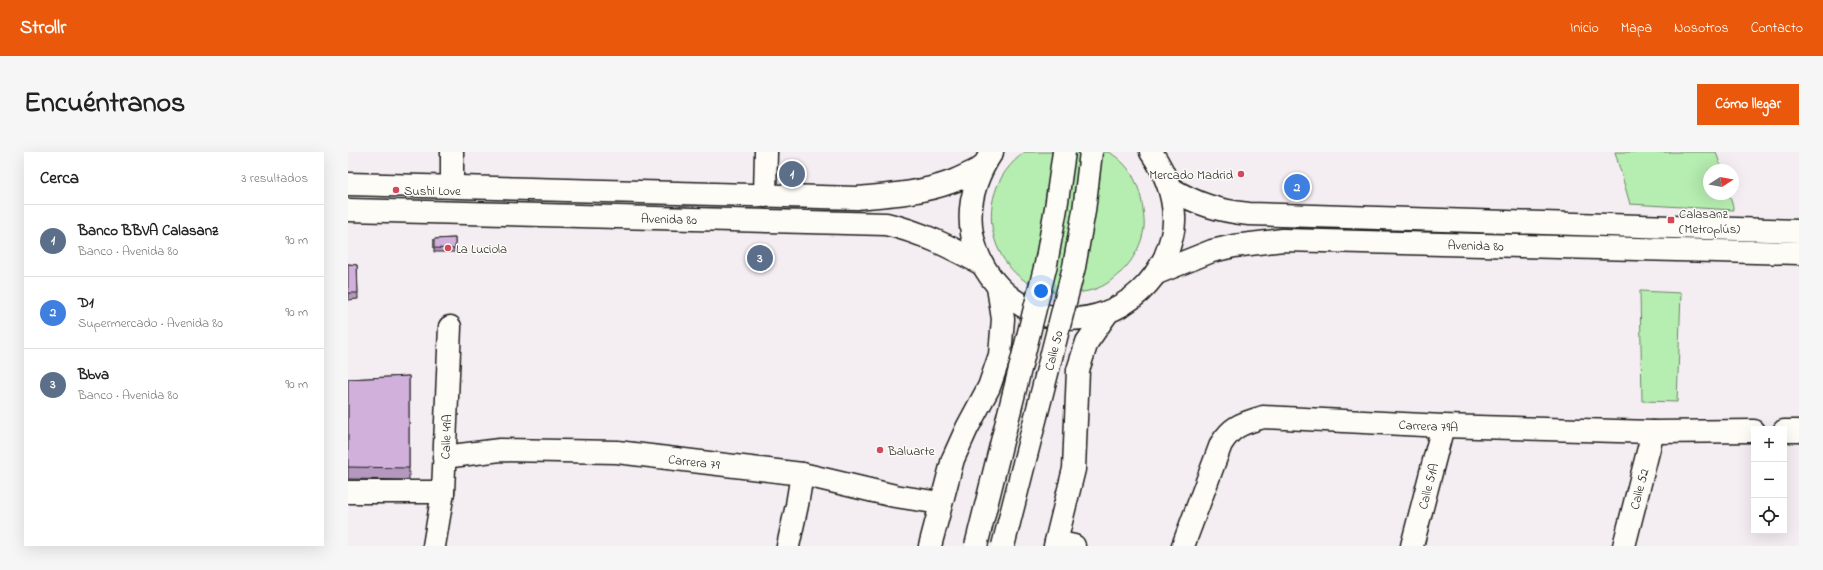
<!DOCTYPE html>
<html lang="es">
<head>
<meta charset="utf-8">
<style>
  :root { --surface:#fff; --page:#f6f6f6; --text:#222; --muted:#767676; --line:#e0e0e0; --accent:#ea580c }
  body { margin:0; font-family:"Indie Flower",sans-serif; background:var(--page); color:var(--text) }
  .controls { position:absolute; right:12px; bottom:12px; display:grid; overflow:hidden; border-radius:0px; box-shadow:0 4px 16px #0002 }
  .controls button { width:36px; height:36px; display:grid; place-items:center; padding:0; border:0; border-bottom:1px solid var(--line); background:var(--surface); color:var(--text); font:20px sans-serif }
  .compass { position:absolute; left:1355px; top:12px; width:36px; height:36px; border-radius:50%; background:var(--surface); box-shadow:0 4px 16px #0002; rotate:79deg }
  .you { position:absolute; left:693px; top:139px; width:14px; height:14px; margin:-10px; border:3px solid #fff; border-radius:50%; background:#1a73e8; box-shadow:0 0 0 6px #1a73e833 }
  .badge { display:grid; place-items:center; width:26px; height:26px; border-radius:50%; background:var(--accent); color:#fff; font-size:13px; font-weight:700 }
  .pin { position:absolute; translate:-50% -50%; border:2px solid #fff; box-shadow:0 1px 4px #0006 }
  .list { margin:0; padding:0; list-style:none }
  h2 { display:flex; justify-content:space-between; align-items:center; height:52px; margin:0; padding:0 16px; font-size:17px }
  h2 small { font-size:13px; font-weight:400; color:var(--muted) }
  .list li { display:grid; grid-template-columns:26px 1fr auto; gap:12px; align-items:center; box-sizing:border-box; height:72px; padding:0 16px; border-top:1px solid var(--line) }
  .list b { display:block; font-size:15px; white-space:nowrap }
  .list p { margin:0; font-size:13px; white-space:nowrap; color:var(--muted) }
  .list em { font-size:13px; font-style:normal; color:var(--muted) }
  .icon { flex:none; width:22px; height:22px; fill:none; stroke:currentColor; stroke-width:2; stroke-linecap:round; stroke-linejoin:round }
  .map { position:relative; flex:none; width:1451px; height:394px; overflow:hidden; border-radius:0px }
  header { display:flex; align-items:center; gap:24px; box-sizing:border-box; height:56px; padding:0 20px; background:var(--accent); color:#fff }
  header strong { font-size:19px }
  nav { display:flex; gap:22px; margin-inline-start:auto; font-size:14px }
  .intro { display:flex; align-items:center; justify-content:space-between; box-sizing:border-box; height:96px; padding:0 24px }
  h1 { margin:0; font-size:28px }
  .button { padding:10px 18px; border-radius:0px; background:var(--accent); color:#fff; font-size:14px; font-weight:700 }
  main { display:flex; gap:24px; padding:0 24px }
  aside { flex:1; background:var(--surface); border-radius:0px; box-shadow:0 4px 16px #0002 }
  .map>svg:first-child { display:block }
  .green { fill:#b6edb0; stroke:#698466 }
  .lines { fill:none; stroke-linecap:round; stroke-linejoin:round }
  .street-casing { stroke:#1c1c1c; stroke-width:25 }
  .primary-casing { stroke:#1c1c1c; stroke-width:25 }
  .street { stroke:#fdfcf7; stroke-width:22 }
  .primary { stroke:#fdfcf7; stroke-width:22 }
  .secondary-bridge-casing { stroke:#1c1c1c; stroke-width:25; stroke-linecap:butt }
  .secondary-bridge { stroke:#fdfcf7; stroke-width:22 }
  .wall { fill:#b498bd; stroke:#1c1c1c }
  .building { fill:#d1b1dc; stroke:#1c1c1c }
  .poi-dot { fill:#d1495b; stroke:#fdfcf7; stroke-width:1.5 }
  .labels { text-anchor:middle; stroke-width:3; stroke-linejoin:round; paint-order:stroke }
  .poi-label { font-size:13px; fill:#1c1c1c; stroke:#fdfcf7; text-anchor:start }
  .street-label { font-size:13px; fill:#1c1c1c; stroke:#fdfcf7 }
</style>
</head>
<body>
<header>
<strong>Strollr</strong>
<nav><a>Inicio</a><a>Mapa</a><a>Nosotros</a><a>Contacto</a></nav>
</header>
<div class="intro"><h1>Encuéntranos</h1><a class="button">Cómo llegar</a></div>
<main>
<aside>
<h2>Cerca<small>3 resultados</small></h2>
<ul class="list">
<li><span class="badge" style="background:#5c6f8a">1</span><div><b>Banco BBVA Calasanz</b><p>Banco · Avenida 80</p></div><em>90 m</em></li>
<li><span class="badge" style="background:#3f7fe0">2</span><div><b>D1</b><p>Supermercado · Avenida 80</p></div><em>90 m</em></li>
<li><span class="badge" style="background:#5c6f8a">3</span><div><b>Bbva</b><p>Banco · Avenida 80</p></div><em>90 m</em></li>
</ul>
</aside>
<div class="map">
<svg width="1451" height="394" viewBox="0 0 1451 394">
  <rect width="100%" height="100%" fill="#f4edf2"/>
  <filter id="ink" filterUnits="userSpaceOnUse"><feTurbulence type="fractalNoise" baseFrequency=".025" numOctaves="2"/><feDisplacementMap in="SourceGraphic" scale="8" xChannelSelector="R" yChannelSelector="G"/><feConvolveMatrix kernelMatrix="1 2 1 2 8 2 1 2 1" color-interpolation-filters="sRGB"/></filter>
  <g filter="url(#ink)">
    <g class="green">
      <path d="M761,0C786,15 794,39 796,67C798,85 786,109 772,121C768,124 763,129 758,132C747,139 733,141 720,141C644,142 615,44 677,0Z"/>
      <polygon points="1267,0 1368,0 1374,18 1361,18 1361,42 1381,42 1386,58 1282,52"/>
      <polygon points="1292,139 1333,141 1329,250 1294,249"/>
    </g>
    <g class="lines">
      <g class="street-casing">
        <g id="street">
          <polyline points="104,34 104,0"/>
          <polyline points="417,44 418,0"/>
          <polyline points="1436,279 1451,279"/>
          <path id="s1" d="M96,305L152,298L269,300L454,322L547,344L592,351"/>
          <polyline points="0,340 95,340"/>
          <polyline points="708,390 726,394"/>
          <path id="s2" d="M86,394L95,340L102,175"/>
          <polyline points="440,394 449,353 454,322"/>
          <path id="s3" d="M835,394L873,292C885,273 894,272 915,265L1095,274L1305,280L1406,279"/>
          <path id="s4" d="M1064,394L1095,274"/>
          <path id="s5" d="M1276,394L1305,280"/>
        </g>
      </g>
      <g class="primary-casing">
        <g id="primary">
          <path d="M644,0C624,30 616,65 629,100C638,123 653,141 675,154C728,184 792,159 817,105C822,93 827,78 826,64C825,40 817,20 803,0"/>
          <path d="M0,32L509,46C541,43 573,41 603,30C614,26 624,20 634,16"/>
          <path d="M822,36C848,52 871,59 901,62L1451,79"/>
          <path id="s6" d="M0,58L538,72C573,80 602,95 634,112"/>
          <path id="s7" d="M809,121L864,99L886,94L935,88L1451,101"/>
          <polyline points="582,394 605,307 619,276 641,235 652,203 655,167 650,135"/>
          <polyline points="707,394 726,317 730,218 739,190 760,160"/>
        </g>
      </g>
      <use href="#street" class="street"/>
      <use href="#primary" class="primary"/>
      <g class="secondary-bridge-casing">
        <g id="secondary-bridge">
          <polyline points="628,394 698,112 708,56 716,0"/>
          <path id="s8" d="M655,394L726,115L736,59L743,0"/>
        </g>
      </g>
      <use href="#secondary-bridge" class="secondary-bridge"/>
    </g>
    <g class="wall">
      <polygon points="107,86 107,100 86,100 86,87"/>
      <polygon points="0,112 9,113 10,147 0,148"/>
      <polygon points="61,224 61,328 0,327 0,227"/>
    </g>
    <g class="building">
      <polygon points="107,86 107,97 86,96 86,87"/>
      <polygon points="0,112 9,113 10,141 0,141"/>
      <polygon points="61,224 61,316 0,315 0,227"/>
    </g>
  </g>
  <g class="poi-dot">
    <circle cx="893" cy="22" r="4"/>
    <circle cx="48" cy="38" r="4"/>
    <rect x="1319" y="64" width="8" height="8" rx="2"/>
    <circle cx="100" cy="96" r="4"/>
    <circle cx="532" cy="298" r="4"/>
  </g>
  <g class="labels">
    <g class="poi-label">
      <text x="885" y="27" text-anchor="end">Mercado Madrid</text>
      <text x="56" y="43">Sushi Love</text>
      <text x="1331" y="66">Calasanz<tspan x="1331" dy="15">(Metroplús)</tspan></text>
      <text x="108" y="101">La Luciola</text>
      <text x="540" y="303">Baluarte</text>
    </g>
    <g class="street-label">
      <text dy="5" stroke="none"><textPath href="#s6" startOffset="321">Avenida 80</textPath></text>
      <text dy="5" stroke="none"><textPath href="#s7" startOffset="324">Avenida 80</textPath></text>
      <text dy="5" stroke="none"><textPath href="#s8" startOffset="202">Calle 50</textPath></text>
      <text dy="5" stroke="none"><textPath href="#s3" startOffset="326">Carrera 79A</textPath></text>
      <text dy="5" stroke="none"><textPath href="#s2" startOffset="110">Calle 49A</textPath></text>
      <text dy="5" stroke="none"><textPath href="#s1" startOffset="251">Carrera 79</textPath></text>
      <text dy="5" stroke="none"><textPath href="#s4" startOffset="62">Calle 51A</textPath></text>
      <text dy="5" stroke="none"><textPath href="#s5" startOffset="59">Calle 52</textPath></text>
    </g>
  </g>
</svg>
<div class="controls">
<button>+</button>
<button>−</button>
<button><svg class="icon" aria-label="locate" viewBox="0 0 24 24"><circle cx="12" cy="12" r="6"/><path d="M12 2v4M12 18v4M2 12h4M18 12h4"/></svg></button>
</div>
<svg class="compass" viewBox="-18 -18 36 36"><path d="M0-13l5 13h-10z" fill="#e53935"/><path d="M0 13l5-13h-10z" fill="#767676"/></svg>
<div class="you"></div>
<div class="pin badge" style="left:444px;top:22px;background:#5c6f8a">1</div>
<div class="pin badge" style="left:949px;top:35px;background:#3f7fe0">2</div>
<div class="pin badge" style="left:412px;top:106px;background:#5c6f8a">3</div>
</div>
</main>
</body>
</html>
